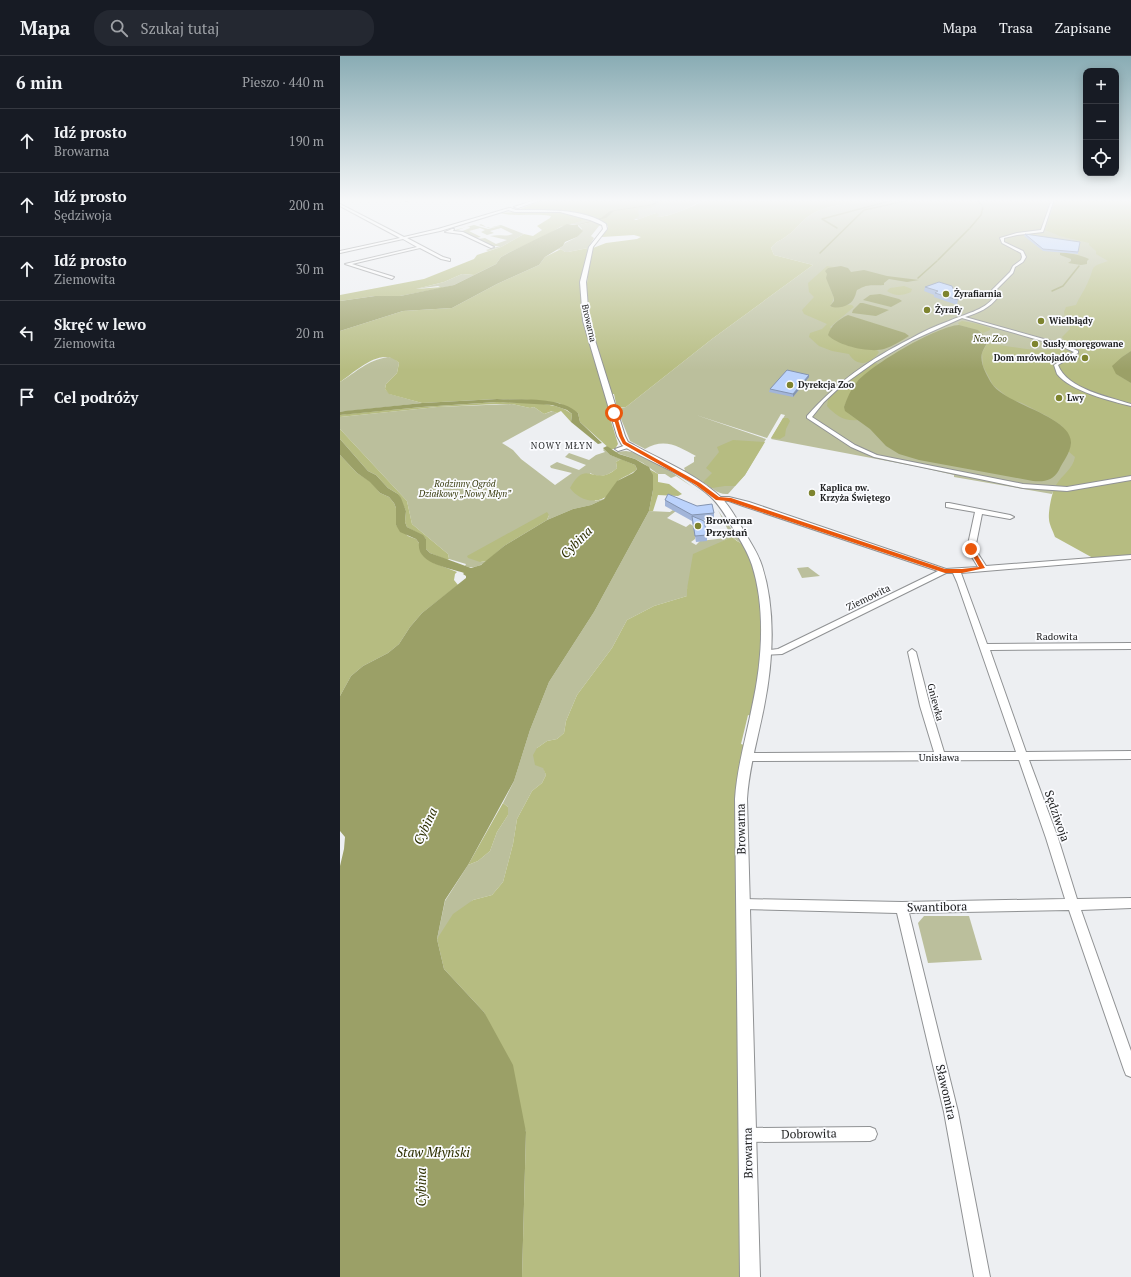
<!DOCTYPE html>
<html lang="pl">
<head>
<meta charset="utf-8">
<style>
  :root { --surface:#171b24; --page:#242831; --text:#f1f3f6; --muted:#9ea1a6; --line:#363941 }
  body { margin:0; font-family:"PT Serif",serif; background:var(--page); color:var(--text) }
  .controls { position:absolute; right:12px; top:12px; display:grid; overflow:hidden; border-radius:8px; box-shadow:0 2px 10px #0003 }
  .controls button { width:36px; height:36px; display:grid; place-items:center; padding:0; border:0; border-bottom:1px solid var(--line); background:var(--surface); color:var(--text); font:20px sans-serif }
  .stop { position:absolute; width:12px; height:12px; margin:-9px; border:3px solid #ea580c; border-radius:50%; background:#fff }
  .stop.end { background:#ea580c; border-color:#fff; box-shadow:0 1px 4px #0008 }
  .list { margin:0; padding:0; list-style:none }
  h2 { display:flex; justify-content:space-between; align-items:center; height:52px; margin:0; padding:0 16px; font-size:17px }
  h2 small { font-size:13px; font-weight:400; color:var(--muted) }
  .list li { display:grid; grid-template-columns:26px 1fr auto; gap:12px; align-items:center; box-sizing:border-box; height:64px; padding:0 16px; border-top:1px solid var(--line) }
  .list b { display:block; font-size:15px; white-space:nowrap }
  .list p { margin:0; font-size:13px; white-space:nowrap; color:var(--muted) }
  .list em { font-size:13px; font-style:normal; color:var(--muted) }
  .icon { flex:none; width:22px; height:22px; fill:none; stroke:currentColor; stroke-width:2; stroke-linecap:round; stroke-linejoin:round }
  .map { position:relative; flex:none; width:791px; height:1221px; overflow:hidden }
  header { display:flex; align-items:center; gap:24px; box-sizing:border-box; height:56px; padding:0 20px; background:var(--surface); border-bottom:1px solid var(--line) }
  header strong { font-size:19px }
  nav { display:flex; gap:22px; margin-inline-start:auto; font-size:14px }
  .search { width:280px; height:36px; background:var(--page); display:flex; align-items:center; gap:10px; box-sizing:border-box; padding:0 14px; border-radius:16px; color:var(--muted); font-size:15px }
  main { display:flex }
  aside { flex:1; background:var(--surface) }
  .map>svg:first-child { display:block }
  .green { fill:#bbbf9c }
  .forest { fill:#b6bc81 }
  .water { fill:#9ba067 }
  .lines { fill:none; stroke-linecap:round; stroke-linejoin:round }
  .stream { stroke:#9ba067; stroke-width:1.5 }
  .pedestrian-casing { stroke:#909294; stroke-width:2 }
  .minor-casing { stroke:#909294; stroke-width:2 }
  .tertiary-casing { stroke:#909294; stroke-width:2 }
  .pedestrian { fill:#fff; fill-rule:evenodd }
  .minor { fill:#fff; fill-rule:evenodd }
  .tertiary { fill:#fff; fill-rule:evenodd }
  .wall { fill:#a2b5d9 }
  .shaded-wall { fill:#8494b0 }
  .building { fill:#bcd3fc; stroke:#8494b0 }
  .route { fill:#ea580c }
  .poi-dot { fill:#7e842f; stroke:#fbfcff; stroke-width:1.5 }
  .labels { text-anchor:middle; stroke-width:3.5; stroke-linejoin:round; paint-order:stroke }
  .far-poi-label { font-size:9px; font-weight:bold; fill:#202122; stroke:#fbfcff; text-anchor:start }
  .far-street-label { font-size:9px; fill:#202122; stroke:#fbfcff }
  .far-park-label { font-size:9px; font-style:italic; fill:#35380a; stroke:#fbfcff }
  .far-neighbourhood-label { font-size:9px; letter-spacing:1px; fill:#282a2c; stroke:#fbfcff }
  .poi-label { font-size:10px; font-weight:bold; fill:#202122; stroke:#fbfcff; text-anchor:start }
  .street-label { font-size:10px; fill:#202122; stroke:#fbfcff }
  .near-street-label { font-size:12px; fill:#202122; stroke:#fbfcff }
  .near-water-label { font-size:13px; font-style:italic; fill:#2d2f01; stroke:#fbfcff }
</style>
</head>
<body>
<header>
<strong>Mapa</strong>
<div class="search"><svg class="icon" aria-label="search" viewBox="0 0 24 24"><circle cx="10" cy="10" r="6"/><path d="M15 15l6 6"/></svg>Szukaj tutaj</div>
<nav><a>Mapa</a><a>Trasa</a><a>Zapisane</a></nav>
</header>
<main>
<aside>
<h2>6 min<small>Pieszo · 440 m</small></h2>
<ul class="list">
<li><svg class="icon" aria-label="ahead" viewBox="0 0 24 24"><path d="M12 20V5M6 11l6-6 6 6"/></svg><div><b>Idź prosto</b><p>Browarna</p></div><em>190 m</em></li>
<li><svg class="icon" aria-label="ahead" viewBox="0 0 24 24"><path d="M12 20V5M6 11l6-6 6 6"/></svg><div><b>Idź prosto</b><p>Sędziwoja</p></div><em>200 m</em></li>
<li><svg class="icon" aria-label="ahead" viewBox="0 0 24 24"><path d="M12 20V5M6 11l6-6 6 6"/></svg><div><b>Idź prosto</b><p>Ziemowita</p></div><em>30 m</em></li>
<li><svg class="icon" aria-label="left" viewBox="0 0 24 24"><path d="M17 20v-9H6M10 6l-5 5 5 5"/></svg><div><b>Skręć w lewo</b><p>Ziemowita</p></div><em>20 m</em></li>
<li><svg class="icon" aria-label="arrive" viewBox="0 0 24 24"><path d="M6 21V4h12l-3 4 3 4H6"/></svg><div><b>Cel podróży</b></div></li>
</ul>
</aside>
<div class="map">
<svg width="791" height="1221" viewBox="0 0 791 1221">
  <rect width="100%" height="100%" fill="#edeff2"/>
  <g class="green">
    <path d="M329,143H346L361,145C352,151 326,162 316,161V157L299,163H294L298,154Z"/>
    <path d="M535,143H791V424L713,436L712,438L614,421V419L579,411L431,383L445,359L441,358L427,382L356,359L426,383L405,419L388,438C377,439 372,431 363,426C356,422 349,419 342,415L345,414L344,412L354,406V401L356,400C339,391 325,381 305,393L290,385L277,353L286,351L372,283L473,209L434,199L431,192C437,184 441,185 448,179C456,174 461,165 469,160C488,147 513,149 535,143Z"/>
    <polygon points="248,163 262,169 259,170 251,180 254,182 248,192 228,196 225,196 221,193 217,194 223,190 225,187 237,181 242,173 238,169 252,166 236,169 229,167"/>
    <path d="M141,168L148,172L161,169L184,178L161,191L148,195L146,194L160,190H153L137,183L145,182L156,188L167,184L150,180C159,178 165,181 173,178L161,172L150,175L154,177L147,179L141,176L145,174L140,172L129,175L141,181L136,182L120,176L130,172L129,170L115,175H111L134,169L148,173L160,170H159C152,172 147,172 139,169Z"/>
    <polygon points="122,218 134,219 114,229 102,232 98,230 76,233 104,226"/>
    <path d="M48,301L54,302L59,307L57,317L46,328L45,333L50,338L82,347L0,356V326C18,315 26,305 48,301Z"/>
    <path d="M172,348L190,352L194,351L204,358L213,355L217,357L162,387L173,394L181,403L215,429L232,417L211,412L210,410L217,406L239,414L246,409L225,401L229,397L249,404L256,399L265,396L263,394L264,393L270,399L281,403L276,406L277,412C269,419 260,423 250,417L255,445L264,443L251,449L233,453L207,464L209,459L140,506L147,505C140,510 133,513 125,510L126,508L109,503L108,498L72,468L67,445L0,373V361L97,351Z"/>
    <path d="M286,395C310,398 341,423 360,436L336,420L331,422L325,418H318L303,407L295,403L274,396Z"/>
    <path d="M333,454L336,455L327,462L346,471L350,468L355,471V483L351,486L356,489L360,485L386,482L389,476L378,454C386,467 395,476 403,489L392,481L370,492L347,533V540L314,550L287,564L272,592L237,639L226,665L224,677L217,683L207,685L197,692L206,719L202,727L192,735L177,763L173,788L163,826L152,839L133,844L97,883L105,845L128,809L138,805L150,795L157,776L168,759V751L163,747L174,725L190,674L209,626L254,556L309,455L330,456Z"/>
    <polygon points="468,511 480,520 462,522 457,512"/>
    <polygon points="584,860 629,860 642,904 588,907 578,867"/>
  </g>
  <g class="forest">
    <path d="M205,143H329L314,151L298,154L299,160L294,163L296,164L316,157L319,159L316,161C326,162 352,151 361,146L346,143H535C513,149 488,147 469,160C461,165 456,174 448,179C441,185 437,184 431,192L434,199L473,209L372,283L286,351L277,352L274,338H271L249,266C244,240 247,217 253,192L266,187L297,183L301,181L294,179L262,181L261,180L267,174L268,170L260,165L225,155L180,153Z"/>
    <path d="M716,143H791V295L782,301L776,318L791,327V499L753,502L715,481C713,475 709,468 709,463C708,456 712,435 716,429C722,419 733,413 735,401L728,395L731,387L722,370L709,361L682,347L670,343L653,329L643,310L642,297L647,288C674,289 700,300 726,290L727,288L722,281L730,273V270L724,267L726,265L724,256L726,251L736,249C739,241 745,234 748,226C756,209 748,212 768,205L756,198V195L749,189V187L720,180L705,174Z"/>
    <path d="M203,154L221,156L248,163L220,171L205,180L170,196L161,201L156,208L134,219L122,218L104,226L76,233L102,231V232L60,240H35L0,245V239L84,223L134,203L137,199L161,191L184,178L193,180L202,174L197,170L210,162L211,160C194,157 174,161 160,157Z"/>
    <path d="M248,192L241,226L242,255L269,352H267L278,388L275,393H270L240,366L238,357L219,347L191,344L157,343L82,347L49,338L45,333L46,328L57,317L59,307C42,289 15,316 0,326V275L63,255L112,252L157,228L199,209L205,201L221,193L225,196H228Z"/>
    <path d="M487,210L494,211L488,212C486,222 490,233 494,242L490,251C498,251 505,248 512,249L514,251L490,271L506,289L537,294L539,296C532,308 517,312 509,298L492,295L479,290L469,281L470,277L482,273L487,268L464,258L462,254L474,241L469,236L468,227Z"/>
    <path d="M564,230L572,233L571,236C562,240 554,240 547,235L550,232Z"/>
    <polygon points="622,265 638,268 650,272 650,274 643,277 638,274 619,269 618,267"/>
    <path d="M536,307L538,308C523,321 511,332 504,351L509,358L518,364C505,366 495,359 487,350L488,343L504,328L532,308Z"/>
    <path d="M157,346C178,347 215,344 232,358L231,366L221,355L217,357L212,355L204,358L194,351L190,352L172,348H156L97,351L0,361V359L7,358L82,351Z"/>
    <polygon points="443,362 448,362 450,365 446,373 445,380 440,383 431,382"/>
    <polygon points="0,373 67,445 72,468 108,498 109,503 107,504 90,497 86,493 86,483 83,480 67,471 65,466 66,455 58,438 48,432 36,419 28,415 0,383"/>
    <polygon points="393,384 425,386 405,419 395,430 385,430 372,432 363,426 372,417 366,412 379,396 377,391"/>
    <polygon points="0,399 17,417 31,426 40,437 49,441 54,447 56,452 56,469 68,480 76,483 94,507 117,516 115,518 114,524 118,529 82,557 70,571 59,588 48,597 23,610 11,620 0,640"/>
    <path d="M281,403L295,409L297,413C292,418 285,420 279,424C275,427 273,433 270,437C259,450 239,445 230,432C247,400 254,433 277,412L276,406Z"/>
    <polygon points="311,414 318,418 318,426 329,428 342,438 338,440 318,439 313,455 309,455 313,434"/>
    <polygon points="207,456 209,459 207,464 164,490 147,505 140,506 128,502 127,500"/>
    <path d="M392,481C395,484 399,486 402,488C407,493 410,504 412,510C428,559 420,611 411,660L408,659L401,688L404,689L397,725L395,748L402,1221H182L186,1076L144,956L104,913L97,883L113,858L133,844L152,839L163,826L173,788L177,763L192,735L202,727L206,719L203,712L195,709L193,699L197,692L207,685L217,683L224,677L226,665L237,639L272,592L287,564L314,550L347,540V533L353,498Z"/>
    <polygon points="163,747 168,751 168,759 157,776 150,795 138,805 128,809"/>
  </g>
  <g class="water">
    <polygon points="317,143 322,143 315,149 274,155 266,162 238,169 238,170 243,175 237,181 225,186 223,190 205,201 199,209 157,228 112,252 63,255 0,275 0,245 35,240 60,240 114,229 156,208 161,201 170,196 227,168 236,169 252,165 261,162 270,155 313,148"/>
    <path d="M718,197C728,196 741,199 749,203L747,205V208L741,209L728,207L731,205V203L720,199V197Z"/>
    <path d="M501,210L508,212L511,216L524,214L547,220L579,224L567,226L549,223L544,227V229C531,230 529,227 517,234C516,236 516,238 515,240C512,250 498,254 490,250L494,245V242L486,222L487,218L485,215L488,212Z"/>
    <polygon points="540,238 559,243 562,245 551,251 523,244 530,239"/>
    <polygon points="520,247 523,247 549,254 536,260 512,257 513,254"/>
    <path d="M508,259L565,277L569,280C561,285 553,290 544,293C530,297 498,290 488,279C491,269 499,263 508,259Z"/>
    <path d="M619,269L638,274L648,283C647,289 644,291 642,297C639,306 647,320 652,328C666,349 732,360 731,387C730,398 723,405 719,414C713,425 704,426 693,425L579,404L559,398L546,390L530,373L505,355L504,351C507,342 511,333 517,326C531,309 597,270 619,269Z"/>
    <polygon points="791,295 791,327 776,318 772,310 782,301"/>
    <path d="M157,343C181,344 220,340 238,357L240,366L262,387L258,388L231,366L232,358L227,354L212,349L157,346L82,351L0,359V356L5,355L82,347Z"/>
    <path d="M0,383L28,415L36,419L48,432L58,438L61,442L66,455L65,466L67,471L83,479L86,483V493L90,497L131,512L141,509L164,490L207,464L233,453L251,449L264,443L277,425L293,417L297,413L295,409L270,399L263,392L267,390L279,398L295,403L309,411L313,419V434L309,455L254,556L209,626L190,674L174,725L128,809L105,844L97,883L104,913L144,956L173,1009L186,1076L182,1221H0V810L4,793L5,781L0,775V640L11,620L23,610L48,597L59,588L70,571L82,557L126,522V520L123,518L124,517C110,512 76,508 79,487L76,483L60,476L56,469V452L54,447L49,441L40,437L30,426L17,417L0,399Z"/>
  </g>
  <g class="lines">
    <g class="stream">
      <polyline points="635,143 642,149"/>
      <polyline points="497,172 482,163 557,143"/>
      <polyline points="630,172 641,159 643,151"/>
      <polyline points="480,197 524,154 570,144"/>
      <polyline points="598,204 629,173"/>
      <polyline points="578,222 597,205"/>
      <polyline points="712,235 723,230 739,210"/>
    </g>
    <g class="pedestrian-casing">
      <path id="pedestrian" d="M712,143H714L703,176L677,179L664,182V186L683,195L686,201L683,206L675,211L673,217L655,235L658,241C650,252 638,257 625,261L725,289L738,295V297L718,309C727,333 769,341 791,348V350C771,345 730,335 717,318C716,315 715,312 714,309L734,296L723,291L622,262L573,284L535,306L500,331L484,346L472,361L515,389L537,399L683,428L727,431L791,420V424L727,435L683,432L534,401L511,391L467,362V360C497,326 530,303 570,283C582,276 595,270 609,265C624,258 644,255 654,241L652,234L670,216L673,210L681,204L682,201L681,197L662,187L660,182L677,177L701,174Z"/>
    </g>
    <g class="minor-casing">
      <g id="minor">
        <polygon points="65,143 74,143 66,145"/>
        <polygon points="0,148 64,181 98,173 169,152 172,153 100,175 67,182 103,201 110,203 110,205 101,203 80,192 12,208 54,221 52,223 5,208 77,191 63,183 0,197 0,195 60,182 0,150"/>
        <polygon points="112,173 114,173 113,175 123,176 154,191 151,192 121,178 105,176"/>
        <polygon points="289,388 292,390 291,391 278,395 275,393"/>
        <polygon points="377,441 389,441 409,446 606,513 638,511 627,493 635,456 606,451 606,447 609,447 670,459 674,461 670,463 642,458 635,493 646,510 791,499 791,503 621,517 647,588 791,587 791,593 650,594 686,696 791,695 791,703 689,704 718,782 737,843 791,842 791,852 741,854 791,995 791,1021 786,1019 784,1014 729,854 569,857 618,1056 650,1221 634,1221 604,1056 557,857 403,853 399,852 397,848 399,844 403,843 562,846 725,843 706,782 679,704 407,705 403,704 402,701 403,698 407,697 594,696 580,650 568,596 572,593 576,596 590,650 604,696 676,696 617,526 613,517 606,517 442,598 422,599 421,597 422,595 438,593 598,515 403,450 389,445 375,444 375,442"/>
        <polygon points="530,1071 535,1073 537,1078 535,1083 530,1085 407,1086 402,1084 400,1079 402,1074 407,1072"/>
      </g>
    </g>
    <g class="tertiary-casing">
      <g id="tertiary">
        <polygon points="0,143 7,143 0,145"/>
        <polygon points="198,143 204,143 178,152 174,151"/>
        <path d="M170,152L176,154C202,154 244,152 266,168L267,173L253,191L246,226L249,265L285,380L288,386L294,389C321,404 351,416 375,436C388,446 395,461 404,475C410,486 418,497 422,510C436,554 433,606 424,651C418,682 409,711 407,743L420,1221H400L395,743C397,711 406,682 412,651C422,606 426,553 412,509C408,497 401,485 394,474C387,462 380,449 370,440C346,419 315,408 288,393L282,389L277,380L243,265L240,226L249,191L263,173L262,169L250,164L220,156H175L168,154Z"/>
      </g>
    </g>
    <use href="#pedestrian" class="pedestrian"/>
    <use href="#minor" class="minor"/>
    <use href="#tertiary" class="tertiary"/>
  </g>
  <g class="wall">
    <polygon points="685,178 738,196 738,198 703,195 684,180"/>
    <polygon points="599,226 618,244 617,249 594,241 594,239 584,235 585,231"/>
    <polygon points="469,321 453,341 429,336 430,333"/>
    <polygon points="325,444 374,457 374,463 361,464 367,479 367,485 356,486 352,465 325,450"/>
  </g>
  <polygon class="shaded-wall" points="469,319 469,321 453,341 453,338"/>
  <g class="building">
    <polygon points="685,178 740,186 738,196 703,193"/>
    <polygon points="599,226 612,230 618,244 595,237 598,235 585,231"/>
    <polygon points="447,314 469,319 453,338 430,333"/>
    <polygon points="328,438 357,450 372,448 374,457 352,459 325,444"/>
    <polygon points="352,460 364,465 367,479 355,480"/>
  </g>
  <linearGradient id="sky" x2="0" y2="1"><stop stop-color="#89acb4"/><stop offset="0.46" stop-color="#f7f8f9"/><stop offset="1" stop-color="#f7f8f9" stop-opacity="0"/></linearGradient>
  <rect width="791" height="314" fill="url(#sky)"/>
  <polygon class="route" points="274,356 276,357 283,380 286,386 360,427 379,441 391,442 605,513 622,513 639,511 629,493 633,492 645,512 622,517 605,517 388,445 376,444 356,429 283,388 279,380 272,357"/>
  <g class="poi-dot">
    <circle cx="606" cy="238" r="4"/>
    <circle cx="587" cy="254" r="4"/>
    <circle cx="701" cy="265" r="4"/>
    <circle cx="695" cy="288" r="4"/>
    <circle cx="745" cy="302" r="4"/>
    <circle cx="450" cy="329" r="4"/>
    <circle cx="719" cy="342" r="4"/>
    <circle cx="472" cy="437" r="4"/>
    <circle cx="358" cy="470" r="4"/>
  </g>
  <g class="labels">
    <g class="far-poi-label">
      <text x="614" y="241">Żyrafiarnia</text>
      <text x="595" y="257">Żyrafy</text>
      <text x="709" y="268">Wielbłądy</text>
      <text x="703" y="291">Susły moręgowane</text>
      <text x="737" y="305" text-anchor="end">Dom mrówkojadów</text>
      <text x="458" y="332">Dyrekcja Zoo</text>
      <text x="727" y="345">Lwy</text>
      <text x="480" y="435">Kaplica pw.<tspan x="480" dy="10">Krzyża Świętego</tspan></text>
    </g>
    <g class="far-street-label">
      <text transform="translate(249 267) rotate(77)" y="3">Browarna</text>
    </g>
    <g class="far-park-label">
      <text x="650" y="286">New Zoo</text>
      <text x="125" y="431">Rodzinny Ogród<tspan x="125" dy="10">Działkowy „Nowy Młyn”</tspan></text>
    </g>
    <g class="far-neighbourhood-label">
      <text x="222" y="393">NOWY MŁYN</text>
    </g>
    <g class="poi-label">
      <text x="366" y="468">Browarna<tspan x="366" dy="12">Przystań</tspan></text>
    </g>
    <g class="street-label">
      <text transform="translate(528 541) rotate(-26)" y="4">Ziemowita</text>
      <text x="717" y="584">Radowita</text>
      <text transform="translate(596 646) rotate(75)" y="4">Gniewka</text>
      <text x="599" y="705">Unisława</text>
    </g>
    <g class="near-street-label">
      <text transform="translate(717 760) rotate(71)" y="4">Sędziwoja</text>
      <text transform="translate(401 773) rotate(-91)" y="4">Browarna</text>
      <text transform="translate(597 851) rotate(-1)" y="4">Swantibora</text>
      <text transform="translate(606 1036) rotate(77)" y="4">Sławomira</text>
      <text transform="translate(469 1078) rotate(-1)" y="4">Dobrowita</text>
      <text transform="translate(408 1097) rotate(-91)" y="4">Browarna</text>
    </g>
    <g class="near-water-label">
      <text transform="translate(236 486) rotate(-45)" y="5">Cybina</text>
      <text transform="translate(85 770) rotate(-65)" y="5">Cybina</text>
      <text x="93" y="1101">Staw Młyński</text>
      <text transform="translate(81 1131) rotate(-90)" y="5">Cybina</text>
    </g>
  </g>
</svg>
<div class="controls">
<button>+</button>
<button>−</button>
<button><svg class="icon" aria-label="locate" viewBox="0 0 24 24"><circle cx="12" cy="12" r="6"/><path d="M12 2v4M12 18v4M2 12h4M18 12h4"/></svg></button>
</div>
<div class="stop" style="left:274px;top:357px"></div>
<div class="stop end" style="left:631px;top:493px"></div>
</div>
</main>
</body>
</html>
